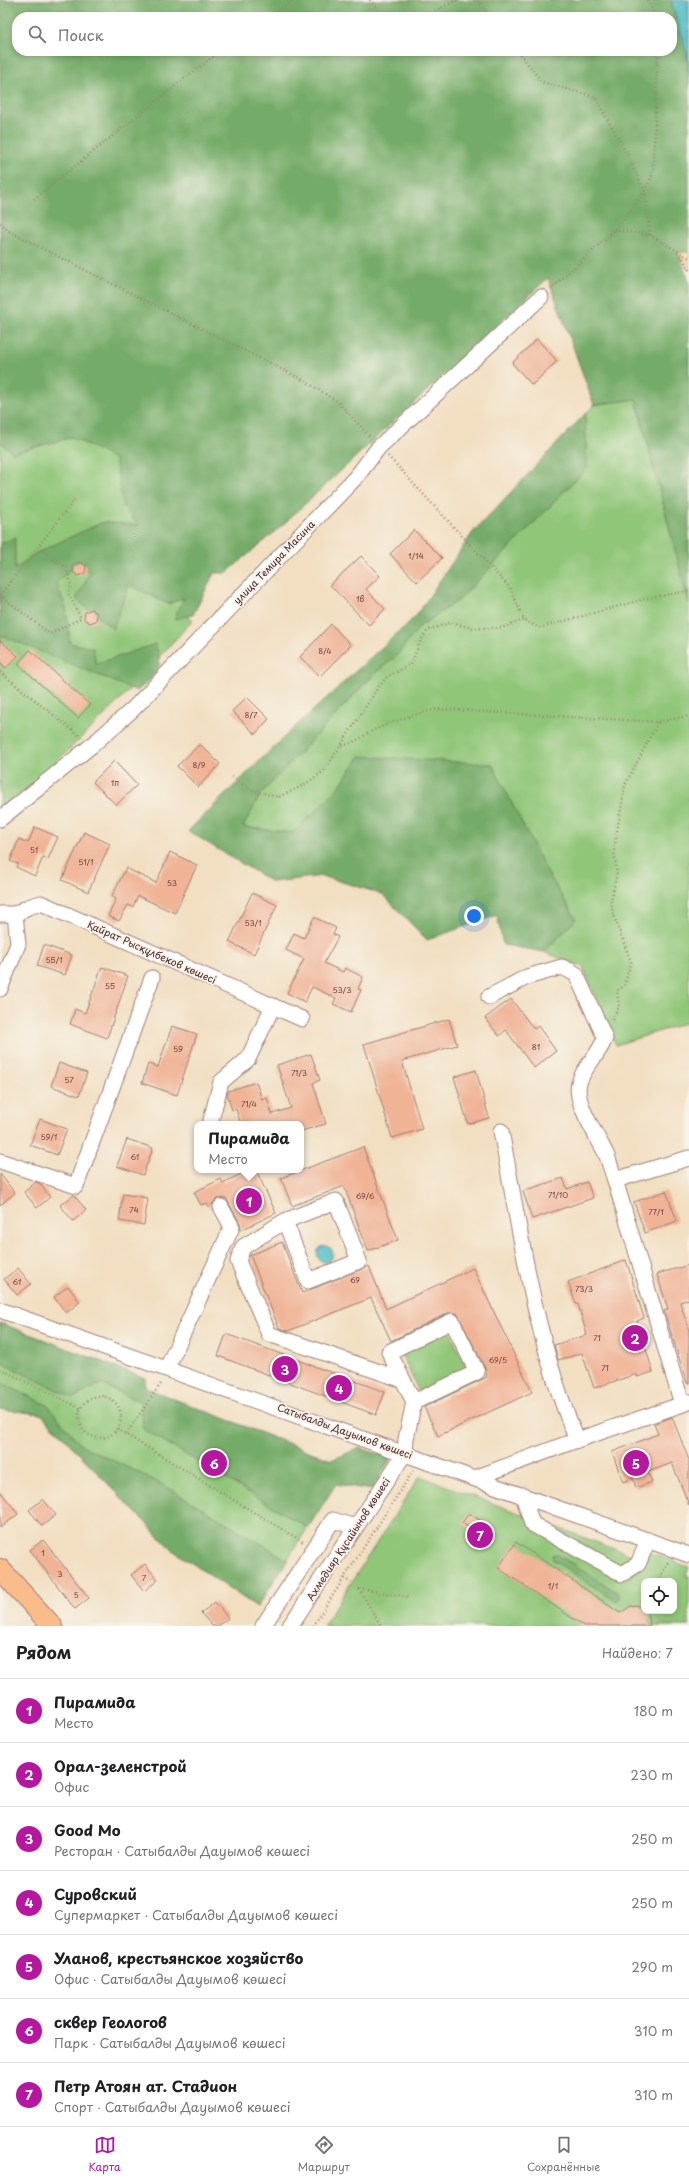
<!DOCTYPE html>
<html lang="ru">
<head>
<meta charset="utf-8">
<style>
  :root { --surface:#fff; --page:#f2f2f2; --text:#202124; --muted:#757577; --line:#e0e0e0; --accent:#b5179e }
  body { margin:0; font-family:"Playpen Sans",sans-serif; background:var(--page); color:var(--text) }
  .controls { position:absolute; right:12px; bottom:12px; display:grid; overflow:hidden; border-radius:8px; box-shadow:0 2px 6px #0003 }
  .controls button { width:36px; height:36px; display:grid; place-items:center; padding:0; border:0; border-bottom:1px solid var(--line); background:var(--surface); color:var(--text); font:20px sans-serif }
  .you { position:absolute; left:474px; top:916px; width:14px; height:14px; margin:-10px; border:3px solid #fff; border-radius:50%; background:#1a73e8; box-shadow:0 0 0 6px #1a73e833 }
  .badge { display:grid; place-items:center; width:26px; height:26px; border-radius:50%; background:var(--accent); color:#fff; font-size:13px; font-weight:700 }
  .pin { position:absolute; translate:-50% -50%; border:2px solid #fff; box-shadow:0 1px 4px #0006 }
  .popup { position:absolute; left:194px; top:1121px; width:110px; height:52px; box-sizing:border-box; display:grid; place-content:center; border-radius:8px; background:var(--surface); filter:drop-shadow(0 1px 3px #0005); font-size:13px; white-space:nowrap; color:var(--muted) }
  .popup b { font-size:15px; color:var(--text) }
  .popup::after { content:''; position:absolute; left:50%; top:100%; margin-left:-8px; border:8px solid transparent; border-top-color:var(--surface) }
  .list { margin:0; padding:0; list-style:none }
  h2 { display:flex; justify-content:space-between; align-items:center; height:52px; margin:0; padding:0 16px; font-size:17px }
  h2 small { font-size:13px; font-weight:400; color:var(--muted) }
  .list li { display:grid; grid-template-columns:26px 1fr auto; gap:12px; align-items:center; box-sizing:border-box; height:64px; padding:0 16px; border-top:1px solid var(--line) }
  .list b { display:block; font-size:15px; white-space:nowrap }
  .list p { margin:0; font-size:13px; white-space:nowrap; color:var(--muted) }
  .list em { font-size:13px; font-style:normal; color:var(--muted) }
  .icon { flex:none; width:22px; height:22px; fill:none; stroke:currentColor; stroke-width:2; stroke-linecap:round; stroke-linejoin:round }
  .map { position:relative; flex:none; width:689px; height:1626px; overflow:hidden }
  .search { position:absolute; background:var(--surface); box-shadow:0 2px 6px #0003; left:12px; right:12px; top:12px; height:44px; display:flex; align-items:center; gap:10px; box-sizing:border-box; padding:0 14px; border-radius:16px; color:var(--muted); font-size:15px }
  .sheet { height:500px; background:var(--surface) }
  nav { display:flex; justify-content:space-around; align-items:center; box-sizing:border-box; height:56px; border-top:1px solid var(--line); background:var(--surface); font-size:11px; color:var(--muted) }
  nav a { display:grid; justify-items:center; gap:2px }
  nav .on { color:var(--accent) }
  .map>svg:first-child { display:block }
  .green { fill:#90c678; stroke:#6d7252; fill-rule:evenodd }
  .forest { fill:#74ab68; stroke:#5f654a; fill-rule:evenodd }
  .sand { fill:#eeda9e; stroke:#9c7c64 }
  .water { fill:#52bfc8; stroke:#4e6f7a }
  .building { fill:#f0b395 }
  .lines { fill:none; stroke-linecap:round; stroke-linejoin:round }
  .minor-casing { stroke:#9e7f76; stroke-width:17 }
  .major-casing { stroke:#9e7f76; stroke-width:22 }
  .path { stroke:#9e7f76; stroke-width:2.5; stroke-dasharray:1 3; stroke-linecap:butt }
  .minor { stroke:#fff; stroke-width:15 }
  .major { stroke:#fabc8b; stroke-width:20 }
  .labels { text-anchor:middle; stroke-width:3.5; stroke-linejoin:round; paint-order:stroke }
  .number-label { font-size:8px; fill:#744446 }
  .street-label { font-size:10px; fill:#4a1f2b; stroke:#f7f3e8 }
</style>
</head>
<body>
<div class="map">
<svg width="689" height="1626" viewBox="0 0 689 1626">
  <rect width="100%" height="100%" fill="#f7f3e8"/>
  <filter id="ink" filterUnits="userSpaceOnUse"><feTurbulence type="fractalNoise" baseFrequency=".025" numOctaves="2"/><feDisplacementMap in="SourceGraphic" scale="8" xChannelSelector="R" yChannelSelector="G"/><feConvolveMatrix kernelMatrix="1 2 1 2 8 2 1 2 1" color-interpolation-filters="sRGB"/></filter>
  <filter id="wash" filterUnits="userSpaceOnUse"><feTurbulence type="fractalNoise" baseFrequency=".012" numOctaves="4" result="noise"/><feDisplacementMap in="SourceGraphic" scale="16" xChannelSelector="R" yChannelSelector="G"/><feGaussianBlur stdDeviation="0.9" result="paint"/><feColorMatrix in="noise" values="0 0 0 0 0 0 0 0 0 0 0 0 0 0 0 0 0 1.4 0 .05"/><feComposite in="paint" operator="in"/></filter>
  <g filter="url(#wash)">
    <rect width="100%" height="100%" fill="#f2dfc2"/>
    <g class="green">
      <polygon points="636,399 689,604 689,1022 616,1045 583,967 544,952 576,919 547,872 360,756 338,788 293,833 243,827 260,795 374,674 396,656 420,626 460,599 587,468 585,414 594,405"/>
      <polygon points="72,437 135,466 219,560 179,611 193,620 118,702 50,768 0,811 0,441 13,453"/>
      <polygon points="0,1323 145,1378 145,1387 156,1392 347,1466 257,1607 171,1549 41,1414 0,1409"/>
      <polygon points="449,1330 467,1368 419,1392 401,1353"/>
      <path d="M420,1476L644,1560L648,1552L689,1567L686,1576L689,1577V1626H323ZM644,1581H674V1611H644Z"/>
    </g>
    <g class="forest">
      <path d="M0,0H671L687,53L689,87V252L678,253L689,281V604L636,399L594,405L548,278L275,532L226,573H214L193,615L174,619L184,598L168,604L129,585L113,629L76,599L91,571L72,568L56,583L66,608L70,643L93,648L96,664L155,644C166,669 155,675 137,691L0,635V544L15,537V569L36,553L103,522L138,525L123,506L115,459L72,437L13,453L0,441ZM17,17H672V51H17Z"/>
      <polygon points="585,414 587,468 460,599 420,626 396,656 374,674 260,795 243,827 293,833 338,788 360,756 492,764 547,872 576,919 544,952 503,945 497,915 427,940 382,894 322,876 272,882 188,831 283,738 416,616 473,532"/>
      <polygon points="0,1323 145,1378 145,1387 156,1392 331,1460 360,1448 391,1458 372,1490 336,1484 308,1528 143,1429 141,1402 101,1384 73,1398 0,1362"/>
      <polygon points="0,1382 47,1405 81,1445 162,1484 288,1560 257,1607 171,1549 41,1414 0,1409"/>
      <polygon points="557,1554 618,1593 620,1598 616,1601 553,1560 552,1555"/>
    </g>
    <polygon class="sand" points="689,252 689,270 678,253"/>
    <g class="water">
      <polygon points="671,0 689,0 689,87 687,53"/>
      <circle cx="325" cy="1254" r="8"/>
    </g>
    <g id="blocks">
      <g class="building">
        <polygon points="537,339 557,361 532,385 512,363"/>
        <polygon points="414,530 442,558 417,582 390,554"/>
        <polygon points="361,556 380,576 366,589 385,609 369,625 330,585"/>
        <polygon points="80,562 86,566 85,573 78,576 73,572 73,565"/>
        <polygon points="92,609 97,614 96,621 90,623 84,619 85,612"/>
        <polygon points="331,624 351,645 320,676 300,657"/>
        <polygon points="0,640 18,656 6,668 0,662"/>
        <polygon points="30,650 90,705 78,718 18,664"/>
        <polygon points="247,697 269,719 255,734 232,711"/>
        <polygon points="200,744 220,764 198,787 177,766"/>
        <polygon points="114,761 137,785 116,805 93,782"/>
        <polygon points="35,827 58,837 48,859 43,857 35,876 16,867 18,864 10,861 19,839 28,843"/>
        <polygon points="84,832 110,844 88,892 62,880"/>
        <polygon points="170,852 197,865 175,913 138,896 133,907 128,905 119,921 108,916 116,899 112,896 126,868 156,883"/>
        <polygon points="252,893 277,905 254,954 229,942"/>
        <polygon points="314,917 336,928 333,934 338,937 324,963 343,972 345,968 363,977 358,989 361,990 351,1012 333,1004 336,998 312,987 305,1002 287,993 304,959 286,950 294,933 304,938"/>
        <polygon points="44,945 72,955 65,975 37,966"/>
        <polygon points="102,967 128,976 107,1038 70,1024 75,1009 85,1013"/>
        <polygon points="511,999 534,1029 538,1026 556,1051 534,1068 506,1030 499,1036 485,1018"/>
        <polygon points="449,1019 457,1045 402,1061 422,1129 392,1138 364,1044"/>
        <polygon points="172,1026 197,1034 177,1095 142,1083 148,1064 158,1067"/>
        <polygon points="311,1054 320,1080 313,1083 326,1124 301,1131 301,1124 241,1124 236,1109 232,1110 227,1095 228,1091 256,1082 262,1100 267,1098 272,1114 291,1108 277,1065"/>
        <polygon points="59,1063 87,1073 79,1096 51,1086"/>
        <polygon points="476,1070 489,1118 468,1124 454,1077"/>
        <polygon points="40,1119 67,1129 57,1155 30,1145"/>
        <polygon points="127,1139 153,1148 143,1175 117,1166"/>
        <polygon points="363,1147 398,1240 368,1251 344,1186 292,1206 281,1178"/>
        <polygon points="249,1170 256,1170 276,1213 241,1230 240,1223 226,1198 217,1199 209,1207 207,1203 201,1205 194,1192 221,1179 223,1183"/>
        <polygon points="0,1174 15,1193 0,1205"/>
        <polygon points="563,1178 567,1189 587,1182 593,1198 532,1219 523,1191"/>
        <polygon points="36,1182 40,1184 50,1197 37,1208 24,1192"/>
        <polygon points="666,1191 677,1221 645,1233 634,1202"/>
        <polygon points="123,1194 148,1198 144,1225 119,1221"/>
        <polygon points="74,1195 86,1210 73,1221 60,1205"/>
        <polygon points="282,1242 302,1293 369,1266 386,1309 473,1268 532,1392 438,1436 424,1407 487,1377 485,1368 457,1313 448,1313 391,1341 371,1298 288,1331 279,1328 250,1255"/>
        <polygon points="626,1260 644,1318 637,1321 653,1372 637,1377 637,1374 594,1388 582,1353 558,1360 554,1345 587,1335 578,1304 576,1304 568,1282"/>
        <polygon points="689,1265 689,1299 680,1302 689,1331 689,1383 687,1383 664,1311 668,1309 657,1274"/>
        <polygon points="18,1268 31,1284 17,1295 4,1279"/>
        <polygon points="68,1286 80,1302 66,1313 54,1297"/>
        <polygon points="226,1334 385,1392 376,1415 218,1356"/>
        <polygon points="672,1417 689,1460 689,1505 672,1463 648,1472 652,1482 636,1488 633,1478 623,1482 612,1452 658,1434 654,1424"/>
        <polygon points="0,1491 18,1514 0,1528"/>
        <polygon points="43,1499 56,1515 42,1526 29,1510"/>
        <polygon points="469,1513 487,1525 480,1535 462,1523"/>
        <polygon points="43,1540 89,1598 75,1609 30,1550"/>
        <polygon points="516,1542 620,1613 631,1606 636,1605 643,1608 649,1616 650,1626 584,1626 498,1568"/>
        <polygon points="145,1564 158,1580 144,1591 131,1575"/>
        <polygon points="215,1602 228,1618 218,1626 212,1626 201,1613"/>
      </g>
    </g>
  </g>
  <g filter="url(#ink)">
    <use href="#blocks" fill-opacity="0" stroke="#9e7f76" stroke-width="1"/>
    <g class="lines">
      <g class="minor-casing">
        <g id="minor">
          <polyline points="0,819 91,746 132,710 357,476 379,447 541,297"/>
          <polyline points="0,914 15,914 28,907 41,903 302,1019"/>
          <polyline points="0,989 18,944 15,914"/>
          <path d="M489,997L527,977L562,967L576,974L605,1038C599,1056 584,1065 579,1083C573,1102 599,1138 607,1156C610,1164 612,1172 615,1180L682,1404"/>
          <polyline points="210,1124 221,1082 248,1059 273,1006"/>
          <path d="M501,1131C521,1235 535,1341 577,1440"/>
          <polyline points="0,1161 76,1186 152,978"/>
          <polyline points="615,1180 689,1158"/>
          <polyline points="285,1221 308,1281 359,1261 336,1201 285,1221 243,1247 238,1261 269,1334 403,1380"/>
          <polyline points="0,1310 689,1555"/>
          <polygon points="452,1321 477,1372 414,1402 389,1352"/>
          <polyline points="167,1368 232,1227 221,1207"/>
          <polyline points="475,1478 577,1440 689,1402"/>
          <polyline points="523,1495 532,1524 622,1574 638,1564 648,1540"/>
          <polyline points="263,1626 333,1520 355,1527"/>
          <polyline points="290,1626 405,1453 406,1439 414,1402"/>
        </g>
      </g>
      <g class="major-casing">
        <polyline id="major" points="0,1569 52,1626"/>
      </g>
      <g class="path">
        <polyline points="370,0 384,17"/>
        <polyline points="474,0 479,2 491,17"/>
        <polyline points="648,0 655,17"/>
        <polyline points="268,17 292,0"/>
        <polyline points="424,17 457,0"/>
        <polyline points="518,51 542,82 595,97 627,154 645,192 650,235"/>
        <polyline points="34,199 191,73 221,51"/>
        <polyline points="0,223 10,232 305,381 338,402 371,438"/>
        <polyline points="614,230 650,235 689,258"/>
        <polyline points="681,255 689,270"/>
        <path d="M551,289C587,254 633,221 653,173L658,51"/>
        <polyline points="388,456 510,588 524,620 539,628 648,598 689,591"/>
        <polyline points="0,595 50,634 81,618 68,593 71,586 67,568 38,547"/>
        <polyline points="0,595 76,498"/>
        <polyline points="0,672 82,738"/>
        <path d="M342,745C354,744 359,738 370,732C391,722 415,714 437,709L658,722L689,716"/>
        <polyline points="232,777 254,791 279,797 304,785 324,771 379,686 387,677 411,664 421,640 428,630 450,623 474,628 501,628 524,620"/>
        <polyline points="612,1020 619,1007 617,991 624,986 631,962 613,914 611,901 617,873 614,850 625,785 658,722"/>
        <polyline points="0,1369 80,1408"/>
        <circle cx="100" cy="1417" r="21"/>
        <polyline points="117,1429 303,1542"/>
        <polyline points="126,1434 162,1382"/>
        <polyline points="344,1578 351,1583"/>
        <polyline points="658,1581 668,1562"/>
        <polyline points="359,1589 410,1597"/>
        <polyline points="359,1589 381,1626"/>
        <polyline points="643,1608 644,1606"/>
        <polyline points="313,1626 413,1471"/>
      </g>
      <use href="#minor" class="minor"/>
      <use href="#major" class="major"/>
    </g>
  </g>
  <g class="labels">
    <g class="number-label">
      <text x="416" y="559">1/14</text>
      <text x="360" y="602">1в</text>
      <text x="325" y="654">8/4</text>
      <text x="251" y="718">8/7</text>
      <text x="199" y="768">8/9</text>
      <text x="115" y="786">1п</text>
      <text x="34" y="853">51</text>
      <text x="86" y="865">51/1</text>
      <text x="172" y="886">53</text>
      <text x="253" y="926">53/1</text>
      <text x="54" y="963">55/1</text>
      <text x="110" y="989">55</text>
      <text x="342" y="993">53/3</text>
      <text x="536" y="1050">81</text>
      <text x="178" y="1052">59</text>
      <text x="299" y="1076">71/3</text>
      <text x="69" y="1083">57</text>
      <text x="249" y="1107">71/4</text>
      <text x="49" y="1140">59/1</text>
      <text x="135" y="1160">61</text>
      <text x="558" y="1198">71/10</text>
      <text x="365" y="1199">69/6</text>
      <text x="134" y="1213">74</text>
      <text x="656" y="1215">77/1</text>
      <text x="355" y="1283">69</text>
      <text x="17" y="1285">61</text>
      <text x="584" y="1292">73/3</text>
      <text x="597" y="1341">71</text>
      <text x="498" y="1363">69/5</text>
      <text x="605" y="1371">71</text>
      <text x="43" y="1556">1</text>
      <text x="60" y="1577">3</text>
      <text x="144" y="1581">7</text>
      <text x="553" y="1589">1/1</text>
      <text x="76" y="1598">5</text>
    </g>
    <g class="street-label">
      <text transform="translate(274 562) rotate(-46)" y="4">улица Темира Масина</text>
      <text transform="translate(152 952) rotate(24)" y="4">Қайрат Рысқұлбеков көшесі</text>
      <text transform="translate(345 1431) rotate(20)" y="4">Сатыбалды Дауымов көшесі</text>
      <text transform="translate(348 1539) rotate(-57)" y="4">Ахмедияр Құсайынов көшесі</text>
    </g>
  </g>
</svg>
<div class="controls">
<button><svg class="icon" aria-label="locate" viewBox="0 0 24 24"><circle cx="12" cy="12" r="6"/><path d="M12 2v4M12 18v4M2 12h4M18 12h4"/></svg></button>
</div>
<div class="you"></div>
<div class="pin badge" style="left:249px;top:1201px">1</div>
<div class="popup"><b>Пирамида</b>Место</div>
<div class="pin badge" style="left:635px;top:1338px">2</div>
<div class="pin badge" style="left:285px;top:1369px">3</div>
<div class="pin badge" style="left:339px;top:1388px">4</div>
<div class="pin badge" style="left:636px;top:1463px">5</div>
<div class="pin badge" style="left:214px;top:1463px">6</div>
<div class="pin badge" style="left:480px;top:1535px">7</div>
<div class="search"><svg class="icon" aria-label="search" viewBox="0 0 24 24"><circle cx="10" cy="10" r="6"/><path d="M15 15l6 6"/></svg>Поиск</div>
</div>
<section class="sheet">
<h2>Рядом<small>Найдено: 7</small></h2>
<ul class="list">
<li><span class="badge">1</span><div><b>Пирамида</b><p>Место</p></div><em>180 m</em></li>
<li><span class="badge">2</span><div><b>Орал-зеленстрой</b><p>Офис</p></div><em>230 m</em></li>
<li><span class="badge">3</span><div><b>Good Mo</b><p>Ресторан · Сатыбалды Дауымов көшесі</p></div><em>250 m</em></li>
<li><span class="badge">4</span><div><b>Суровский</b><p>Супермаркет · Сатыбалды Дауымов көшесі</p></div><em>250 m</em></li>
<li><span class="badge">5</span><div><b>Уланов, крестьянское хозяйство</b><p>Офис · Сатыбалды Дауымов көшесі</p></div><em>290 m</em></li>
<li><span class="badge">6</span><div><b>сквер Геологов</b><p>Парк · Сатыбалды Дауымов көшесі</p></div><em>310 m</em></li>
<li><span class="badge">7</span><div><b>Петр Атоян ат. Стадион</b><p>Спорт · Сатыбалды Дауымов көшесі</p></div><em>310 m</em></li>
</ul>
</section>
<nav>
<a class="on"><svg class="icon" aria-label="map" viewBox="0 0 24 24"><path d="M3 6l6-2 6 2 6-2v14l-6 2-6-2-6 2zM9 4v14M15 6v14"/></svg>Карта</a>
<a><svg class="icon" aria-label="directions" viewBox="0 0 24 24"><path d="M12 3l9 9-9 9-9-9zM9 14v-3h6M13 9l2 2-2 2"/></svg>Маршрут</a>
<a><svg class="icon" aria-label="saved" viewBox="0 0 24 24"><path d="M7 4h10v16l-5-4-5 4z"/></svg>Сохранённые</a>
</nav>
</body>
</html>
